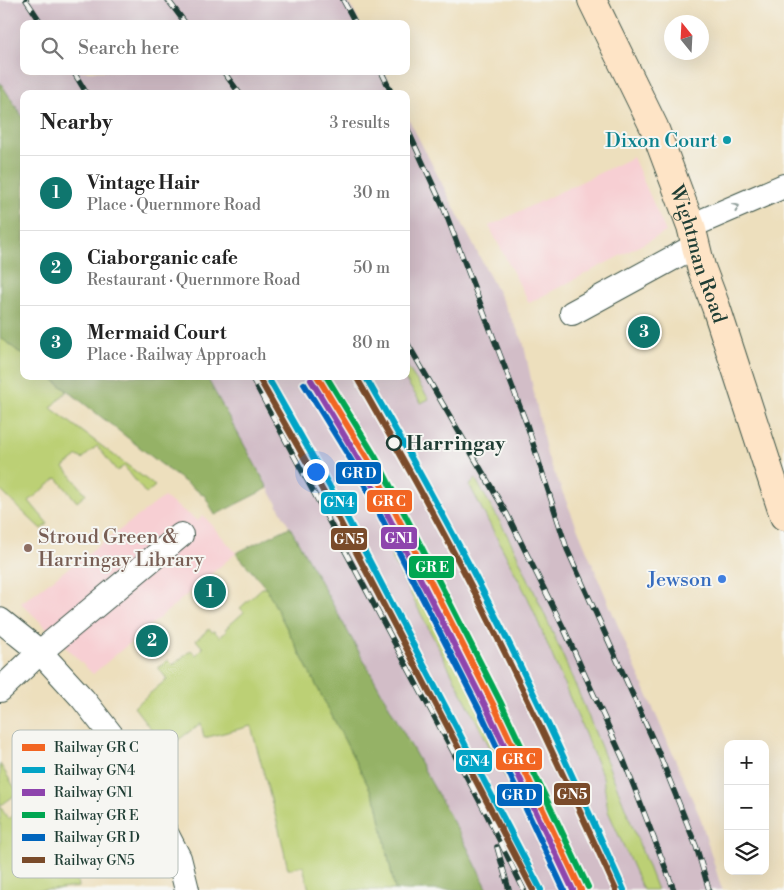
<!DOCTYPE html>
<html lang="en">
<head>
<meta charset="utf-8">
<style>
  :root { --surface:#fff; --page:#f2f2f2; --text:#222; --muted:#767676; --line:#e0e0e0; --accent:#0f766e }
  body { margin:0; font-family:"Libre Bodoni",serif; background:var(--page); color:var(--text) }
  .controls { position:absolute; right:15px; bottom:15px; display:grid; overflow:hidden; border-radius:10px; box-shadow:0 5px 20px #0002 }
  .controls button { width:45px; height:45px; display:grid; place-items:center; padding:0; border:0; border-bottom:1px solid var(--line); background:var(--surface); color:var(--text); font:25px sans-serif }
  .compass { position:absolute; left:664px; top:15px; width:45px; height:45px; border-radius:50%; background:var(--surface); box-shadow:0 5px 20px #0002; rotate:342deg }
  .you { position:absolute; left:315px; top:471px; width:18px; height:18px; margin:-12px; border:4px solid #fff; border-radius:50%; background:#1a73e8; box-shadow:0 0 0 8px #1a73e833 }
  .badge { display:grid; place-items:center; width:32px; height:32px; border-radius:50%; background:var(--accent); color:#fff; font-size:16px; font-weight:700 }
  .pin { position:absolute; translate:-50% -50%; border:2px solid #fff; box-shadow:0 1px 5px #0006 }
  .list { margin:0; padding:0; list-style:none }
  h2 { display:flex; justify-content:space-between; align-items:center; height:65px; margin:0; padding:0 20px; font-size:21px }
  h2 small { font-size:16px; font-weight:400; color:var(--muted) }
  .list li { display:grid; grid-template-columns:32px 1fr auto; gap:15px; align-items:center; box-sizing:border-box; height:75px; padding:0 20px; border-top:1px solid var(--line) }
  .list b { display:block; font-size:19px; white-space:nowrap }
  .list p { margin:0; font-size:16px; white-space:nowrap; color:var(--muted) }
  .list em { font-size:16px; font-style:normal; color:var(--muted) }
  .icon { flex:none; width:28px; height:28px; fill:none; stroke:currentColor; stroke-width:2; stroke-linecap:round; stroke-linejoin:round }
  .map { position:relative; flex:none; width:784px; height:890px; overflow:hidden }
  .search { position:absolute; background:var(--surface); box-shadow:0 5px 20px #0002; left:20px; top:20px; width:390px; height:55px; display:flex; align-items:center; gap:12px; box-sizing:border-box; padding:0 18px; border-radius:10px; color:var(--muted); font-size:19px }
  .panel { position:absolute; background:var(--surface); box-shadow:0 5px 20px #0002; left:20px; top:90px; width:390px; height:290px; border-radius:10px }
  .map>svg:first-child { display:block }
  .built { fill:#f7cfd3 }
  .industrial { fill:#d2bdc7 }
  .green { fill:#bcd074; stroke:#6e8654 }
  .forest { fill:#95b266; stroke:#5a784d }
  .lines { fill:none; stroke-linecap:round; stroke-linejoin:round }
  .street-casing { stroke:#3e5549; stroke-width:26 }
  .secondary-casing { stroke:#3e5549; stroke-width:30 }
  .street { stroke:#fff; stroke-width:24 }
  .secondary { stroke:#fee4c6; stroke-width:28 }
  .rail-casing { stroke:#1f3d34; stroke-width:5.5 }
  .rail { stroke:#f6f6f2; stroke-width:4; stroke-dasharray:11; stroke-linecap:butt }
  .rail-1-casing { stroke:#f6f6f2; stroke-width:10 }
  .rail-2-casing { stroke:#f6f6f2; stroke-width:10 }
  .rail-3-casing { stroke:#f6f6f2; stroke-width:10 }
  .rail-4-casing { stroke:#f6f6f2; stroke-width:10 }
  .rail-5-casing { stroke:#f6f6f2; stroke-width:10 }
  .rail-6-casing { stroke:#f6f6f2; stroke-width:10 }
  .rail-1 { stroke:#f26522; stroke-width:6 }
  .rail-2 { stroke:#02a4c6; stroke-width:6 }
  .rail-3 { stroke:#8e44ad; stroke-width:6 }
  .rail-4 { stroke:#00a651; stroke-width:6 }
  .rail-5 { stroke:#0065bd; stroke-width:6 }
  .rail-6 { stroke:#7a4b2a; stroke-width:6 }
  .oneway { stroke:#8f9e9a }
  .culture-dot { fill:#0f9aa8; stroke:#f6f6f2; stroke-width:2 }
  .stop-dot { fill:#f6f6f2; stroke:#1f3d34; stroke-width:2.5 }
  .education-dot { fill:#8d6e63; stroke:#f6f6f2; stroke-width:2 }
  .shop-dot { fill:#3f7fe0; stroke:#f6f6f2; stroke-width:2 }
  .labels { text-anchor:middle; stroke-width:4; stroke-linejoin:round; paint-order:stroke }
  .culture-label { font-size:20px; fill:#0d838f; stroke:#f6f6f2; text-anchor:end }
  .street-label { font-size:20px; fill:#1f3d34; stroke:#f6f6f2 }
  .stop-label { font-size:20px; font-weight:bold; fill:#1f3d34; stroke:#f6f6f2; text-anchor:start }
  .education-label { font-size:20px; fill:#785e54; stroke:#f6f6f2; text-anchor:start }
  .shop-label { font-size:20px; fill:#366cbe; stroke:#f6f6f2; text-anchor:end }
  .key { fill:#f6f6f2; stroke:#b6beb9; stroke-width:1 }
  .key-label { font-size:14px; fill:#1f3d34 }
  .line-badge { stroke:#f6f6f2; stroke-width:2 }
  .badge-label { font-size:14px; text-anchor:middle; font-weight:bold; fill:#fff }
</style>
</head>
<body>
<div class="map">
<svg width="784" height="890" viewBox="0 0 784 890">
  <rect width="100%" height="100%" fill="#f6f6f2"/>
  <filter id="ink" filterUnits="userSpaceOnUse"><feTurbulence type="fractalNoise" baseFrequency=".02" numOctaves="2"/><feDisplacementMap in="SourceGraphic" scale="10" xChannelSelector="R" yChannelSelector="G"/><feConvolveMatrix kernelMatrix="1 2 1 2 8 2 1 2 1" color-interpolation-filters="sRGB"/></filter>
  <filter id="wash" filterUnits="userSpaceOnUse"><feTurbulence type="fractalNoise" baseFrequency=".0096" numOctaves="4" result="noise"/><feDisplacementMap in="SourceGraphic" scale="20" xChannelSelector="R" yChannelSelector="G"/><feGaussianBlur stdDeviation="1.12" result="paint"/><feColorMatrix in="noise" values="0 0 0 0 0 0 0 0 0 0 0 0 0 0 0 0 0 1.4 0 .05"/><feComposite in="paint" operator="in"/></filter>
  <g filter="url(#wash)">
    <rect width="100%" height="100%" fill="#eddfbd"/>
    <g class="built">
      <polygon points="633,157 666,232 529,303 489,226"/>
      <polygon points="164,497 198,521 203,515 236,553 93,674 21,603"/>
    </g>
    <g class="industrial">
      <polygon points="0,0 348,0 360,24 24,24 24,71 384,71 396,94 24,94 24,119 0,82"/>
      <polygon points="406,114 523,341 547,455 631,657 700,817 722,890 488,890 468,849 206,376 406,376"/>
    </g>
    <g class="green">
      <polygon points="0,337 24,356 24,376 49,376 67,391 51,408 155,486 146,494 124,466 117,471 97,446 82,459 78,456 64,467 86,494 77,502 57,478 29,501 48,524 41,529 0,490"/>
      <polygon points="406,365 429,399 421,403 403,376 406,376"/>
      <path d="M475,478C489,504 506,530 518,557C570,666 614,778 657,890H643L608,811L603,777L528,598L470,486Z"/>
      <polygon points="402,549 507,764 524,813 391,556"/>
      <polygon points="262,588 266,588 377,803 395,890 309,890 303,866 288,869 279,829 251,726 204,738 201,723 166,749 134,707 167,679 158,668 168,660 173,665 191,650 196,655 203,648 196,640 209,629 212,632 214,631 220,637 227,631 225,629 244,612 240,608"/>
      <polygon points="0,764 18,793 0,806 8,819 28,806 38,821 19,836 35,861 57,847 68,862 76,867 78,887 52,890 0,890"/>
    </g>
    <g class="forest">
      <polygon points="0,82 24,119 24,356 0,337"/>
      <polygon points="49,376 206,376 268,488 215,515 205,496 175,475"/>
      <polygon points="290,527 468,849 488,890 395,890 377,803 266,588 236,553"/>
    </g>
  </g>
  <g filter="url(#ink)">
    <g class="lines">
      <g class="street-casing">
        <g id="street">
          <polyline points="691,226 784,186"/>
          <polyline points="572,313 695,246"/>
          <polyline points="0,620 40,652 83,699 123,750 179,858 187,890"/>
          <polyline points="0,690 40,652 181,535"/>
        </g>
      </g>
      <g class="secondary-casing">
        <g id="secondary">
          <path id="s1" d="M592,0L654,127L675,183L691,226L701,267L716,307L784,516"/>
        </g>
      </g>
      <use href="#street" class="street"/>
      <use href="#secondary" class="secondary"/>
      <g class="rail-casing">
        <g id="rail">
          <polyline points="26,0 42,24"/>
          <polyline points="168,0 186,24"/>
          <polyline points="343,0 356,24"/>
          <polyline points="73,71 87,94"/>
          <polyline points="223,71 240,94"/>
          <polyline points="381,71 392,94"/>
          <polyline points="406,126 444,209 527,425 567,549 658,751 696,846 709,890"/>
          <polyline points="406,341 507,514 564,629 624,761 674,890"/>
          <polyline points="251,376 487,815 524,890"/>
          <polyline points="497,847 509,890"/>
        </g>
      </g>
      <use href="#rail" class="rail"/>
      <g class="rail-1-casing">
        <polyline id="rail-1" points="317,376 369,461 493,704 581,890"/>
      </g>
      <g class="rail-2-casing">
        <g id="rail-2">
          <polyline points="267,376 343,510 541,890"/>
          <path d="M365,376C411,456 456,537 497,619C542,708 583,799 624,890"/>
        </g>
      </g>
      <g class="rail-3-casing">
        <polyline id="rail-3" points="311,380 362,465 486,707 573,890"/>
      </g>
      <g class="rail-4-casing">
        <polyline id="rail-4" points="326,376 376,458 500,701 588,887"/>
      </g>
      <g class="rail-5-casing">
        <polyline id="rail-5" points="304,384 356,468 480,711 564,890"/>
      </g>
      <g class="rail-6-casing">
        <g id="rail-6">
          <polyline points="260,380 336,514 533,890"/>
          <path d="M358,380C404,460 449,540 490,623C534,711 575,800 616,890"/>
        </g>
      </g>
      <use href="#rail-1" class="rail-1"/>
      <use href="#rail-2" class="rail-2"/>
      <use href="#rail-3" class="rail-3"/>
      <use href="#rail-4" class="rail-4"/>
      <use href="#rail-5" class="rail-5"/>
      <use href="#rail-6" class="rail-6"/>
    </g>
    <defs><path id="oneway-chevron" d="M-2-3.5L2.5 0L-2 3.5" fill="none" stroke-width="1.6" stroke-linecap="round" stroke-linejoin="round" transform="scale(1.25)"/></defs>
    <use class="oneway" href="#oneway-chevron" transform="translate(736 207) rotate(-24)"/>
  </g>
  <circle class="culture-dot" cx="727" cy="140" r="5"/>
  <circle class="stop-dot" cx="394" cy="443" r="7"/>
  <circle class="education-dot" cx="28" cy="548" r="5"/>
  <circle class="shop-dot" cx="722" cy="579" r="5"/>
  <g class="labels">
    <g class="culture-label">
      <text x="717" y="147">Dixon Court</text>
    </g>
    <g class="street-label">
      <text dy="7" stroke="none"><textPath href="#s1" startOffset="276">Wightman Road</textPath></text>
    </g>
    <g class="stop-label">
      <text x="406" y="450">Harringay</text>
    </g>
    <g class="education-label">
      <text x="38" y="543">Stroud Green &amp;<tspan x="38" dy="23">Harringay Library</tspan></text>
    </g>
    <g class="shop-label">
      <text x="712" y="586">Jewson</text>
    </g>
  </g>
  <rect x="12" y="730" width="166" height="148" rx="8" class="key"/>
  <rect x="22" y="744" width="23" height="7" fill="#f26522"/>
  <rect x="22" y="767" width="23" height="6" fill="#02a4c6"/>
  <rect x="22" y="789" width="23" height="7" fill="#8e44ad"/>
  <rect x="22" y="812" width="23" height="6" fill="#00a651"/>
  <rect x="22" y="834" width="23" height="7" fill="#0065bd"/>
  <rect x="22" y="857" width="23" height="6" fill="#7a4b2a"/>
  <g class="key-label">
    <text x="54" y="752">Railway GR C</text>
    <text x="54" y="775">Railway GN4</text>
    <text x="54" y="797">Railway GN1</text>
    <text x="54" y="820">Railway GR E</text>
    <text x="54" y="842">Railway GR D</text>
    <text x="54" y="865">Railway GN5</text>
  </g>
  <g class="line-badge">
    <rect x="335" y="461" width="47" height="24" rx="5" fill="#0065bd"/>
    <rect x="366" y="489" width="47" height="24" rx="5" fill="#f26522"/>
    <rect x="320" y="491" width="38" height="24" rx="5" fill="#02a4c6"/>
    <rect x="380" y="526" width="38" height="24" rx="5" fill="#8e44ad"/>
    <rect x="330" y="527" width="38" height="24" rx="5" fill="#7a4b2a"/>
    <rect x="408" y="555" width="47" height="24" rx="5" fill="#00a651"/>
    <rect x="495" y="747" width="48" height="24" rx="5" fill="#f26522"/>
    <rect x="455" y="749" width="38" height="24" rx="5" fill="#02a4c6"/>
    <rect x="553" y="782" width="38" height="24" rx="5" fill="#7a4b2a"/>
    <rect x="496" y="783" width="47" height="24" rx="5" fill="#0065bd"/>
  </g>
  <g class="badge-label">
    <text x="359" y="478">GR D</text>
    <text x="389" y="506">GR C</text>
    <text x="339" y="507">GN4</text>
    <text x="399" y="543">GN1</text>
    <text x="349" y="544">GN5</text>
    <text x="432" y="572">GR E</text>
    <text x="519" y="764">GR C</text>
    <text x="474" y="766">GN4</text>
    <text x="572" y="799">GN5</text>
    <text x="519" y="800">GR D</text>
  </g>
</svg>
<div class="controls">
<button>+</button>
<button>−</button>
<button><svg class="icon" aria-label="layers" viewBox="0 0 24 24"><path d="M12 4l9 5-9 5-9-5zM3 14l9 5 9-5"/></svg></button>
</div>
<svg class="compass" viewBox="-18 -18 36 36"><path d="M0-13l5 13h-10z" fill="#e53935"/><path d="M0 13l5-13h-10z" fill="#767676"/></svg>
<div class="you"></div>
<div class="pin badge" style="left:210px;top:592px">1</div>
<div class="pin badge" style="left:152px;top:641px">2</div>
<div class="pin badge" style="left:644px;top:332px">3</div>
<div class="search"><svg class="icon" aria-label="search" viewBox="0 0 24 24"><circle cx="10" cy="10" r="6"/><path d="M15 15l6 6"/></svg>Search here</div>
<section class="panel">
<h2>Nearby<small>3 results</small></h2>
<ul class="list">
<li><span class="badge">1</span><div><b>Vintage Hair</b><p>Place · Quernmore Road</p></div><em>30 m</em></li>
<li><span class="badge">2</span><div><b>Ciaborganic cafe</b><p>Restaurant · Quernmore Road</p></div><em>50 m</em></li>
<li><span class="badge">3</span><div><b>Mermaid Court</b><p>Place · Railway Approach</p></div><em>80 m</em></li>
</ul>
</section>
</div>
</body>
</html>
